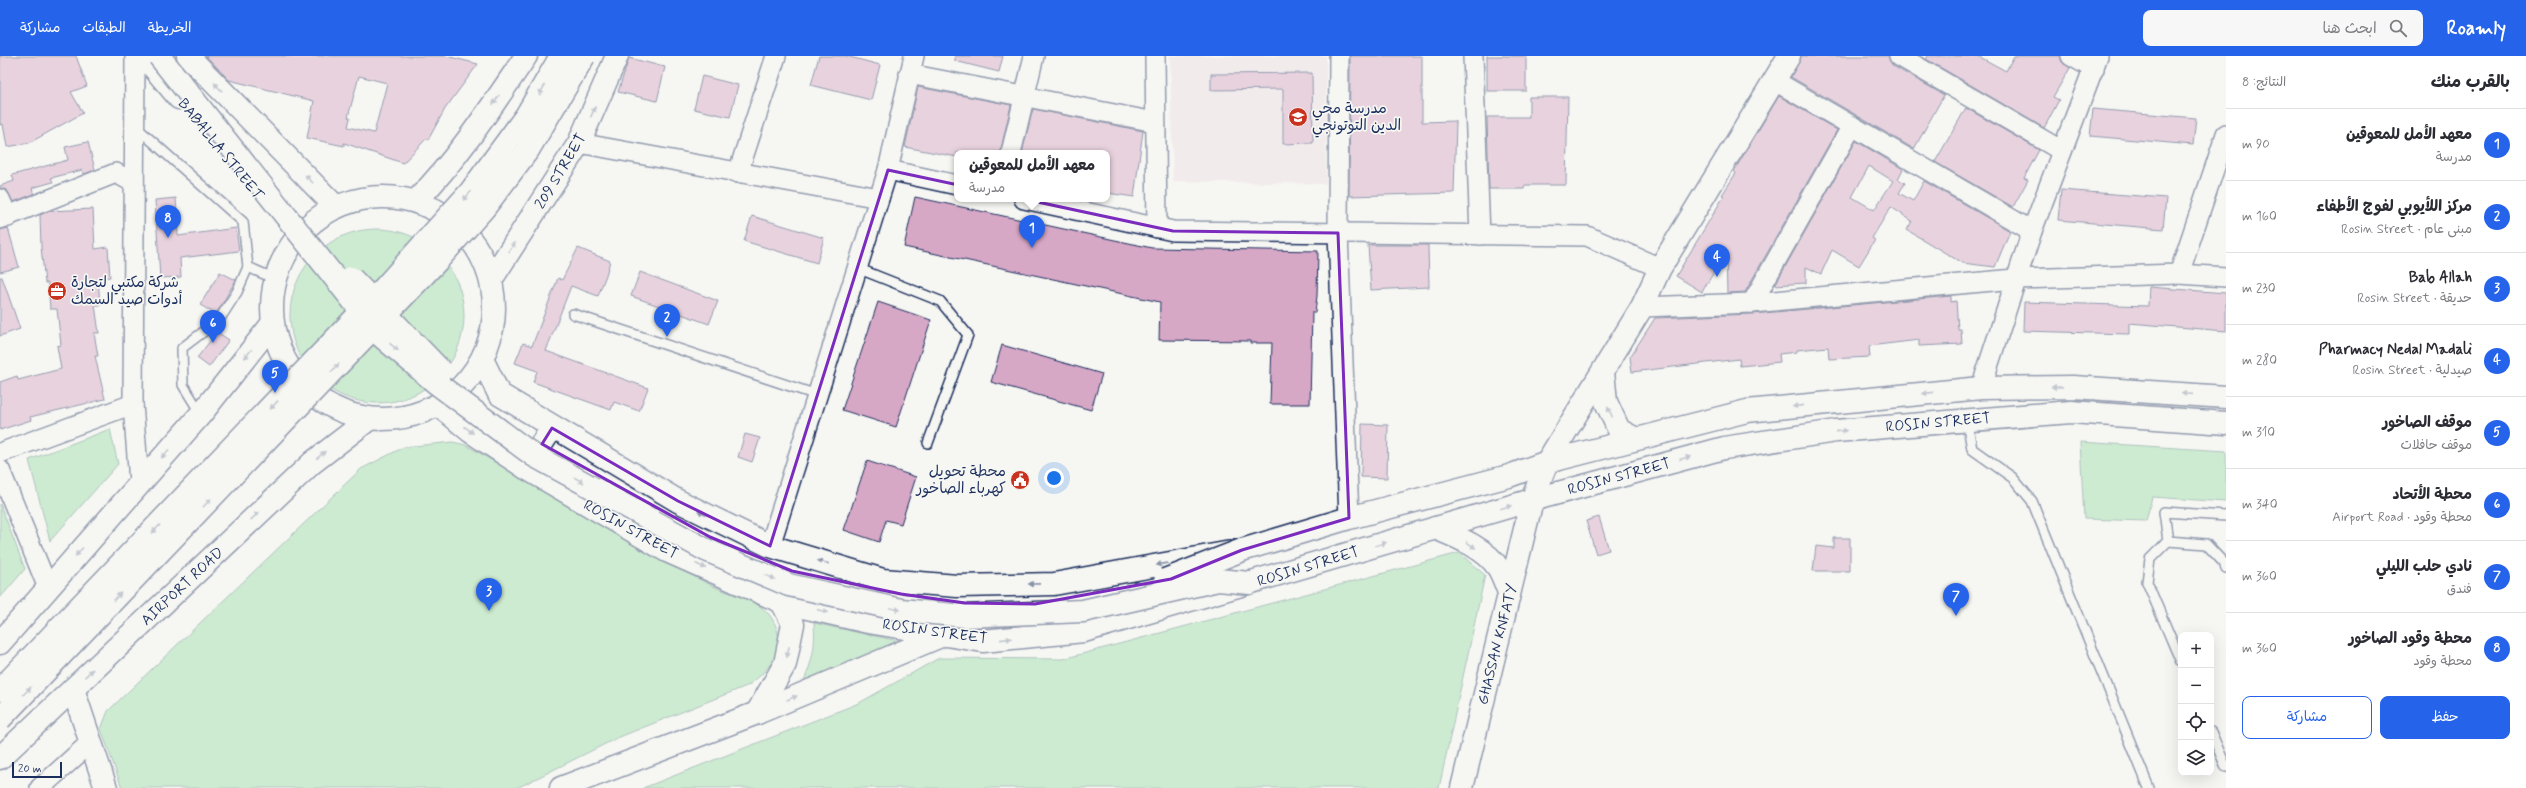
<!DOCTYPE html>
<html lang="ar">
<head>
<meta charset="utf-8">
<style>
  :root { --surface:#fff; --page:#f7f7f7; --text:#2b2b33; --muted:#7c7c81; --line:#e1e1e2; --accent:#2563eb }
  body { margin:0; font-family:Mynerve,"Playpen Sans Arabic",sans-serif; background:var(--page); color:var(--text); direction:rtl }
  .controls { position:absolute; right:12px; bottom:12px; display:grid; overflow:hidden; border-radius:8px; box-shadow:0 4px 16px #0002 }
  .controls button { width:36px; height:36px; display:grid; place-items:center; padding:0; border:0; border-bottom:1px solid var(--line); background:var(--surface); color:var(--text); font:20px sans-serif }
  .scale { position:absolute; left:12px; bottom:10px; width:50px; box-sizing:border-box; padding-left:4px; border:2px solid #1b2f5e; border-top:0; font-size:11px; line-height:14px; white-space:nowrap; color:#1b2f5e; -webkit-text-stroke:3px #f6f6f2; paint-order:stroke }
  .you { position:absolute; left:1054px; top:422px; width:14px; height:14px; margin:-10px; border:3px solid #fff; border-radius:50%; background:#1a73e8; box-shadow:0 0 0 6px #1a73e833 }
  .badge { display:grid; place-items:center; width:26px; height:26px; border-radius:50%; background:var(--accent); color:#fff; font-size:13px; font-weight:700 }
  .pin { position:absolute; translate:-50% -33px; filter:drop-shadow(0 1px 2px #0008) }
  .pin::after { content:''; position:absolute; top:21px; width:14px; height:12px; background:inherit; clip-path:polygon(0 0,100% 0,50% 100%) }
  .popup { position:absolute; left:954px; top:94px; width:156px; height:52px; box-sizing:border-box; display:grid; place-content:center; border-radius:8px; background:var(--surface); filter:drop-shadow(0 1px 3px #0005); font-size:13px; white-space:nowrap; color:var(--muted) }
  .popup b { font-size:15px; color:var(--text) }
  .popup::after { content:''; position:absolute; left:50%; top:100%; margin-left:-8px; border:8px solid transparent; border-top-color:var(--surface) }
  .list { margin:0; padding:0; list-style:none }
  h2 { display:flex; justify-content:space-between; align-items:center; height:52px; margin:0; padding:0 16px; font-size:17px }
  h2 small { font-size:13px; font-weight:400; color:var(--muted) }
  .list li { display:grid; grid-template-columns:26px 1fr auto; gap:12px; align-items:center; box-sizing:border-box; height:72px; padding:0 16px; border-top:1px solid var(--line) }
  .list b { display:block; font-size:15px; white-space:nowrap }
  .list p { margin:0; font-size:13px; white-space:nowrap; color:var(--muted) }
  .list em { font-size:13px; font-style:normal; color:var(--muted) }
  .actions { display:flex; gap:8px; padding:12px 16px }
  .actions a { flex:1; padding:9px 0; border:1px solid var(--accent); border-radius:8px; text-align:center; font-size:14px; color:var(--accent) }
  .actions .main { background:var(--accent); color:#fff }
  .icon { flex:none; width:22px; height:22px; fill:none; stroke:currentColor; stroke-width:2; stroke-linecap:round; stroke-linejoin:round }
  .map { position:relative; flex:none; width:2226px; height:732px; overflow:hidden; direction:ltr }
  header { display:flex; align-items:center; gap:24px; box-sizing:border-box; height:56px; padding:0 20px; background:var(--accent); color:#fff }
  header strong { font-size:19px }
  nav { display:flex; gap:22px; margin-inline-start:auto; font-size:14px }
  .search { width:280px; height:36px; background:var(--page); display:flex; align-items:center; gap:10px; box-sizing:border-box; padding:0 14px; border-radius:8px; color:var(--muted); font-size:15px }
  main { display:flex }
  aside { flex:1; background:var(--surface) }
  .map>svg:first-child { display:block }
  .built { fill:#eddee5 }
  .green { fill:#9bdda8; stroke:#5b8683 }
  .building { fill:#d7a7c6; stroke:#1b2f5e; fill-rule:evenodd }
  .lines { fill:none; stroke-linecap:round; stroke-linejoin:round }
  .lane-casing { stroke:#1b2f5e; stroke-width:12 }
  .street-casing { stroke:#1b2f5e; stroke-width:22 }
  .secondary-casing { stroke:#1b2f5e; stroke-width:25 }
  .primary-casing { stroke:#1b2f5e; stroke-width:25 }
  .lane { stroke:#f6f6f2; stroke-width:9 }
  .street { stroke:#f6f6f2; stroke-width:19 }
  .secondary { stroke:#f6f6f2; stroke-width:22 }
  .primary { stroke:#f6f6f2; stroke-width:22 }
  .primary-bridge-casing { stroke:#1b2f5e; stroke-width:25; stroke-linecap:butt }
  .primary-bridge { stroke:#f6f6f2; stroke-width:22 }
  .oneway { fill:#8892a8 }
  .marked { fill:none; stroke:#7b2cbf; stroke-width:3; stroke-linejoin:round }
  .labels { text-anchor:middle; stroke-width:3.5; stroke-linejoin:round; paint-order:stroke }
  .poi-label { font-size:15px; fill:#1b2f5e; stroke:#f6f6f2; text-anchor:start }
  .street-label { font-size:15px; fill:#1b2f5e; stroke:#f6f6f2 }
</style>
</head>
<body>
<header>
<strong>Roamly</strong>
<div class="search"><svg class="icon" aria-label="search" viewBox="0 0 24 24"><circle cx="10" cy="10" r="6"/><path d="M15 15l6 6"/></svg>ابحث هنا</div>
<nav><a>الخريطة</a><a>الطبقات</a><a>مشاركة</a></nav>
</header>
<main>
<aside>
<h2>بالقرب منك<small>النتائج: 8</small></h2>
<ul class="list">
<li><span class="badge">1</span><div><b>معهد الأمل للمعوقين</b><p>مدرسة</p></div><em>90 m</em></li>
<li><span class="badge">2</span><div><b>مركز اللأيوبي لفوج الأطفاء</b><p>مبنى عام · Rosin Street</p></div><em>160 m</em></li>
<li><span class="badge">3</span><div><b>Bab Allah</b><p>حديقة · Rosin Street</p></div><em>230 m</em></li>
<li><span class="badge">4</span><div><b>Pharmacy Nedal Madali</b><p>صيدلية · Rosin Street</p></div><em>280 m</em></li>
<li><span class="badge">5</span><div><b>موقف الصاخور</b><p>موقف حافلات</p></div><em>310 m</em></li>
<li><span class="badge">6</span><div><b>محطة الأتحاد</b><p>محطة وقود · Airport Road</p></div><em>340 m</em></li>
<li><span class="badge">7</span><div><b>نادي حلب الليلي</b><p>فندق</p></div><em>360 m</em></li>
<li><span class="badge">8</span><div><b>محطة وقود الصاخور</b><p>محطة وقود</p></div><em>360 m</em></li>
</ul>
<div class="actions"><a class="main">حفظ</a><a>مشاركة</a></div>
</aside>
<div class="map">
<svg width="2226" height="732" viewBox="0 0 2226 732">
  <rect width="100%" height="100%" fill="#f6f6f2"/>
  <filter id="ink" filterUnits="userSpaceOnUse"><feTurbulence type="fractalNoise" baseFrequency=".025" numOctaves="2"/><feDisplacementMap in="SourceGraphic" scale="8" xChannelSelector="R" yChannelSelector="G"/><feConvolveMatrix kernelMatrix="1 2 1 2 8 2 1 2 1" color-interpolation-filters="sRGB"/></filter>
  <g filter="url(#ink)">
    <polygon class="built" points="1170,0 1326,0 1326,128 1173,125"/>
    <g class="green">
      <circle cx="377" cy="260" r="87"/>
      <polygon points="110,373 118,408 50,485 29,404"/>
      <path d="M453,386L466,389C548,437 628,489 713,530C731,539 760,544 771,561C790,590 771,612 749,629L617,682L517,732H122L101,673L108,655L361,413L404,391Z"/>
      <polygon points="2080,386 2226,395 2226,446 2152,441 2146,465 2084,463"/>
      <polygon points="0,448 25,513 0,542"/>
      <polygon points="1459,497 1485,519 1439,732 643,732 859,647 939,602 1063,603"/>
      <path d="M814,567L903,586L802,629C812,607 816,591 814,567Z"/>
    </g>
    <g class="building">
      <polygon points="0,0 76,0 87,30 71,36 83,57 29,87 7,91 3,68 0,69"/>
      <path d="M206,0H446L478,8L445,53L428,84L426,83L403,107L344,87V90L307,82L314,45L229,24ZM359,20L387,27L374,77L348,71L350,62L348,61Z"/>
      <polygon points="819,0 846,0 880,9 871,44 811,29"/>
      <polygon points="955,0 1003,0 999,16 955,5"/>
      <polygon points="1350,0 1422,0 1422,66 1456,65 1454,137 1349,140"/>
      <rect x="1487" y="0" width="39" height="35"/>
      <polygon points="1801,0 1888,0 1893,10 1944,39 1914,93 1791,21"/>
      <polygon points="1928,0 1978,0 2006,15 2014,0 2060,0 2062,6 2070,12 2053,41 2059,44 2044,72 1926,3"/>
      <polygon points="629,2 665,11 657,45 618,36"/>
      <polygon points="1312,17 1313,87 1283,88 1283,33 1211,34 1211,18"/>
      <polygon points="702,20 738,29 730,61 694,53"/>
      <polygon points="918,31 1011,49 1000,97 957,97 957,101 905,91"/>
      <polygon points="1779,40 1837,74 1745,236 1727,237 1726,196 1702,236 1676,220 1724,140 1722,139 1736,117 1734,115"/>
      <polygon points="1529,41 1568,41 1566,129 1525,129 1524,133 1489,133 1487,61 1529,61"/>
      <polygon points="1966,52 2039,94 2024,122 2028,124 2013,151 1935,106"/>
      <polygon points="1033,53 1143,75 1134,141 1107,137 1107,97 1022,97"/>
      <polygon points="2093,53 2196,62 2193,89 2090,80"/>
      <path d="M1856,85L1903,113L1898,123L1905,127L1899,137L1913,145L1924,125L2010,175L1995,211L1962,207L1907,174L1912,165L1891,151L1872,182L1875,184L1859,210L1832,194L1821,218L1806,211V227L1775,229ZM1869,110L1893,125L1874,154L1852,141Z"/>
      <polygon points="88,86 95,114 84,118 82,114 51,122 53,126 32,132 34,138 13,146 7,134 0,132 0,130 14,125 12,119 68,104 65,91"/>
      <polygon points="2061,134 2166,142 2163,173 2058,164"/>
      <polygon points="915,141 1152,192 1318,195 1317,240 1315,256 1312,256 1310,348 1270,348 1272,287 1250,287 1250,285 1159,284 1160,246 904,191"/>
      <polygon points="176,142 178,180 236,172 239,195 180,202 181,221 160,222 155,144"/>
      <polygon points="93,153 95,193 108,191 110,221 98,222 100,249 95,249 99,277 94,277 98,300 95,300 105,343 30,361 31,364 0,374 0,326 17,320 18,324 61,313 57,290 61,289 57,253 50,253 48,227 45,227 41,191 40,159 49,155"/>
      <polygon points="752,160 824,182 817,207 744,185"/>
      <polygon points="8,172 19,211 0,216 0,174"/>
      <polygon points="1368,189 1428,189 1429,231 1371,234"/>
      <polygon points="578,192 610,205 606,219 598,240 571,230 546,295 648,332 639,355 614,346 611,354 533,326 537,315 515,307 523,287 532,290 558,222 562,224"/>
      <polygon points="220,216 236,224 216,258 200,249"/>
      <polygon points="640,216 718,245 709,268 631,240"/>
      <polygon points="0,221 2,221 20,273 0,280"/>
      <polygon points="2149,231 2226,237 2226,275 2129,267 2129,278 2023,275 2024,246 2148,250"/>
      <polygon points="1951,240 1951,246 1956,245 1958,273 1961,273 1962,288 1919,290 1919,284 1869,290 1870,301 1829,303 1828,291 1797,294 1797,296 1779,298 1780,306 1740,310 1739,303 1632,316 1630,301 1655,262 1753,258"/>
      <polygon points="878,246 931,264 896,371 842,354"/>
      <polygon points="217,276 229,284 209,311 197,302"/>
      <polygon points="1002,289 1102,318 1091,354 991,326"/>
      <polygon points="1362,368 1388,369 1387,422 1361,421"/>
      <polygon points="745,378 760,382 752,406 738,401"/>
      <polygon points="867,405 916,421 901,468 886,464 879,486 844,474"/>
      <polygon points="1599,461 1609,494 1596,498 1586,465"/>
      <polygon points="1834,482 1850,482 1850,515 1813,515 1816,490 1834,492"/>
    </g>
    <g class="lines">
      <g class="lane-casing">
        <g id="lane">
          <polyline points="136,71 243,166 248,211 275,223"/>
          <polyline points="857,212 940,245 968,279 928,387"/>
          <polyline points="573,258 817,339"/>
          <polyline points="201,358 183,329 182,292 219,264 237,236 248,211"/>
          <polyline points="1967,365 1972,393 2013,422 2032,445 2149,732"/>
          <polyline points="2168,485 2164,456 2226,460"/>
          <polyline points="2181,606 2147,526 2150,503 2168,485 2206,488 2224,507 2226,512"/>
          <polyline points="2211,676 2226,711"/>
        </g>
      </g>
      <g class="street-casing">
        <g id="street">
          <polyline points="135,0 133,348 139,426"/>
          <polyline points="1155,0 1157,172"/>
          <polyline points="1339,0 1338,177 1349,462"/>
          <polyline points="1473,0 1480,179"/>
          <polyline points="1899,0 2062,95"/>
          <polyline points="2071,0 2094,13"/>
          <polyline points="909,18 1155,66"/>
          <polyline points="1775,25 2032,175"/>
          <polyline points="579,87 879,142"/>
          <polyline points="1011,97 1034,0"/>
          <polyline points="888,114 957,129"/>
          <polyline points="738,117 776,0"/>
          <polyline points="0,143 8,161"/>
          <polyline points="1024,143 1173,175 1587,180 1660,212"/>
          <polyline points="0,163 116,117 134,127"/>
          <polyline points="2179,218 2226,221"/>
          <polyline points="1752,247 1852,70"/>
          <polyline points="1642,251 1752,247 2015,223 2179,218 2226,78"/>
          <polyline points="1981,332 2032,175 2098,0"/>
          <polyline points="0,397 133,348"/>
          <polyline points="0,414 48,532"/>
          <polyline points="770,490 888,114 914,0"/>
          <polyline points="40,732 91,686"/>
        </g>
      </g>
      <g class="secondary-casing">
        <g id="secondary">
          <polyline points="1603,315 1606,346 1619,374 1636,383"/>
          <path d="M1435,472C1457,481 1486,492 1499,513C1503,520 1506,529 1509,536"/>
          <polyline points="73,633 106,732"/>
          <polyline points="757,657 785,608 793,568 782,546"/>
          <polyline points="561,732 757,657 943,579"/>
          <polyline points="1462,732 1532,444 1547,406 1642,251 1660,212 1789,0"/>
        </g>
      </g>
      <g class="primary-casing">
        <g id="primary">
          <polyline points="144,0 179,42"/>
          <polyline points="188,0 336,151"/>
          <circle cx="383" cy="252" r="111"/>
          <path d="M416,145C459,101 492,50 526,0"/>
          <polyline points="491,224 579,87 617,0"/>
          <polyline points="482,303 499,338 678,445 770,490 883,524 957,530 1054,528 1242,494 1349,462 1509,420 1547,406 1747,355 1981,332 2073,331 2226,341"/>
          <polyline points="439,349 470,375 526,412 667,495 782,546 868,566 983,585 1084,575 1532,444 1724,392 1836,375 2071,356 2226,367"/>
          <polyline points="526,412 552,372"/>
          <polyline points="0,587 201,358 272,268"/>
          <polyline points="0,702 312,407 369,363"/>
        </g>
      </g>
      <use href="#lane" class="lane"/>
      <use href="#street" class="street"/>
      <use href="#secondary" class="secondary"/>
      <use href="#primary" class="primary"/>
      <g class="primary-bridge-casing">
        <g id="primary-bridge">
          <polyline points="159,0 381,280 436,327 533,399 706,494 789,529 901,554 965,560 1083,555 1218,524 1250,527"/>
          <polyline points="351,222 441,315"/>
          <polyline points="1165,524 1242,494"/>
          <polyline points="0,634 385,231 471,135 526,60 561,0"/>
          <polyline points="0,663 438,204 485,151 528,94 584,0"/>
        </g>
      </g>
      <use href="#primary-bridge" class="primary-bridge"/>
    </g>
    <defs><path id="oneway-solid" d="M-6-.8H1V-3.2L6.5 0L1 3.2V.8H-6Z"/></defs>
    <g class="oneway">
      <use href="#oneway-solid" transform="translate(218 31) rotate(-134)"/>
      <use href="#oneway-solid" transform="translate(542 34) rotate(120)"/>
      <use href="#oneway-solid" transform="translate(496 44) rotate(124)"/>
      <use href="#oneway-solid" transform="translate(593 56) rotate(-65)"/>
      <use href="#oneway-solid" transform="translate(309 123) rotate(-135)"/>
      <use href="#oneway-solid" transform="translate(467 140) rotate(131)"/>
      <use href="#oneway-solid" transform="translate(512 191) rotate(-58)"/>
      <use href="#oneway-solid" transform="translate(394 291) rotate(41)"/>
      <use href="#oneway-solid" transform="translate(248 298) rotate(128)"/>
      <use href="#oneway-solid" transform="translate(335 312) rotate(-46)"/>
      <use href="#oneway-solid" transform="translate(2057 331) rotate(179)"/>
      <use href="#oneway-solid" transform="translate(1928 337) rotate(174)"/>
      <use href="#oneway-solid" transform="translate(2187 338) rotate(-176)"/>
      <use href="#oneway-solid" transform="translate(274 349) rotate(133)"/>
      <use href="#oneway-solid" transform="translate(1798 350) rotate(174)"/>
      <use href="#oneway-solid" transform="translate(1610 356) rotate(-116)"/>
      <use href="#oneway-solid" transform="translate(469 374) rotate(38)"/>
      <use href="#oneway-solid" transform="translate(1841 375) rotate(-6)"/>
      <use href="#oneway-solid" transform="translate(165 398) rotate(132)"/>
      <use href="#oneway-solid" transform="translate(321 399) rotate(-40)"/>
      <use href="#oneway-solid" transform="translate(1685 402) rotate(-15)"/>
      <use href="#oneway-solid" transform="translate(579 424) rotate(29)"/>
      <use href="#oneway-solid" transform="translate(207 447) rotate(-46)"/>
      <use href="#oneway-solid" transform="translate(1506 451) rotate(-16)"/>
      <use href="#oneway-solid" transform="translate(703 457) rotate(-154)"/>
      <use href="#oneway-solid" transform="translate(255 460) rotate(-43)"/>
      <use href="#oneway-solid" transform="translate(156 473) rotate(134)"/>
      <use href="#oneway-solid" transform="translate(1381 488) rotate(-17)"/>
      <use href="#oneway-solid" transform="translate(1471 489) rotate(34)"/>
      <use href="#oneway-solid" transform="translate(79 496) rotate(131)"/>
      <use href="#oneway-solid" transform="translate(823 506) rotate(-163)"/>
      <use href="#oneway-solid" transform="translate(1162 508) rotate(170)"/>
      <use href="#oneway-solid" transform="translate(701 510) rotate(24)"/>
      <use href="#oneway-solid" transform="translate(770 521) rotate(23)"/>
      <use href="#oneway-solid" transform="translate(1034 528) rotate(179)"/>
      <use href="#oneway-solid" transform="translate(117 541) rotate(-46)"/>
      <use href="#oneway-solid" transform="translate(895 553) rotate(12)"/>
      <use href="#oneway-solid" transform="translate(823 555) rotate(13)"/>
      <use href="#oneway-solid" transform="translate(1006 583) rotate(-6)"/>
      <use href="#oneway-solid" transform="translate(788 596) rotate(101)"/>
      <use href="#oneway-solid" transform="translate(89 617) rotate(-43)"/>
      <use href="#oneway-solid" transform="translate(27 635) rotate(-46)"/>
      <use href="#oneway-solid" transform="translate(792 642) rotate(-23)"/>
    </g>
  </g>
  <path d="M0 0H2226V732H0ZM888,114L1173,175L1338,177L1349,462L1242,494L1171,523L1035,548L965,547L901,538L792,515L710,481L542,388L552,372L678,445L770,490Z" fill="#f6f6f2" fill-opacity=".55" fill-rule="evenodd"/>
  <path class="marked" d="M888,114L1173,175L1338,177L1349,462L1242,494L1171,523L1035,548L965,547L901,538L792,515L710,481L542,388L552,372L678,445L770,490Z"/>
  <defs>
    <g id="school-disc" transform="scale(1)"><circle r="9.5" fill="#c8321e" stroke="#f6f6f2"/><path d="M0-5L7-2L0 1L-7-2ZM-4 1L0 2.5L4 1V4Q0 6-4 4Z" fill="#fff"/></g>
    <g id="office-disc" transform="scale(1)"><circle r="9.5" fill="#c8321e" stroke="#f6f6f2"/><path d="M-6-3h4V-5.5h4V-3h4V5H-6ZM-1-4.5V-3h2v-1.5ZM-6 0V1H6V0Z" fill="#fff"/></g>
    <g id="civic-disc" transform="scale(1)"><circle r="9.5" fill="#c8321e" stroke="#f6f6f2"/><path d="M-.6-6.5H3V-4.5H.6V-3L4-1V1h2V6H-6V1h2V-1L-.6-3ZM-1.2 2.5V6h2.4V2.5Z" fill="#fff"/></g>
  </defs>
  <g fill-rule="evenodd">
    <use href="#school-disc" x="1298" y="61"/>
    <use href="#office-disc" x="57" y="235"/>
    <use href="#civic-disc" x="1020" y="424"/>
  </g>
  <g class="labels">
    <g class="poi-label">
      <text x="1312" y="57">مدرسة محي<tspan x="1312" dy="17">الدين التوتونجي</tspan></text>
      <text x="71" y="231">شركة مكتبي لتجارة<tspan x="71" dy="17">أدوات صيد السمك</tspan></text>
      <text x="1006" y="420" text-anchor="end">محطة تحويل<tspan x="1006" dy="17">كهرباء الصاخور</tspan></text>
    </g>
    <g class="street-label">
      <text transform="translate(221 93) rotate(51)" y="5">BABALLA STREET</text>
      <text transform="translate(560 115) rotate(-59)" y="5">209 STREET</text>
      <text transform="translate(1938 366) rotate(-5)" y="5">ROSIN STREET</text>
      <text transform="translate(1619 420) rotate(-15)" y="5">ROSIN STREET</text>
      <text transform="translate(631 473) rotate(29)" y="5">ROSIN STREET</text>
      <text transform="translate(1308 510) rotate(-17)" y="5">ROSIN STREET</text>
      <text transform="translate(182 530) rotate(-43)" y="5">AIRPORT ROAD</text>
      <text transform="translate(935 575) rotate(8)" y="5">ROSIN STREET</text>
      <text transform="translate(1497 588) rotate(-76)" y="5">GHASSAN KNFATY</text>
    </g>
  </g>
</svg>
<div class="controls">
<button>+</button>
<button>−</button>
<button><svg class="icon" aria-label="locate" viewBox="0 0 24 24"><circle cx="12" cy="12" r="6"/><path d="M12 2v4M12 18v4M2 12h4M18 12h4"/></svg></button>
<button><svg class="icon" aria-label="layers" viewBox="0 0 24 24"><path d="M12 4l9 5-9 5-9-5zM3 14l9 5 9-5"/></svg></button>
</div>
<div class="scale">20 m</div>
<div class="you"></div>
<div class="pin badge" style="left:1032px;top:192px">1</div>
<div class="popup"><b>معهد الأمل للمعوقين</b>مدرسة</div>
<div class="pin badge" style="left:667px;top:281px">2</div>
<div class="pin badge" style="left:489px;top:555px">3</div>
<div class="pin badge" style="left:1717px;top:221px">4</div>
<div class="pin badge" style="left:275px;top:337px">5</div>
<div class="pin badge" style="left:213px;top:287px">6</div>
<div class="pin badge" style="left:1956px;top:560px">7</div>
<div class="pin badge" style="left:168px;top:182px">8</div>
</div>
</main>
</body>
</html>
